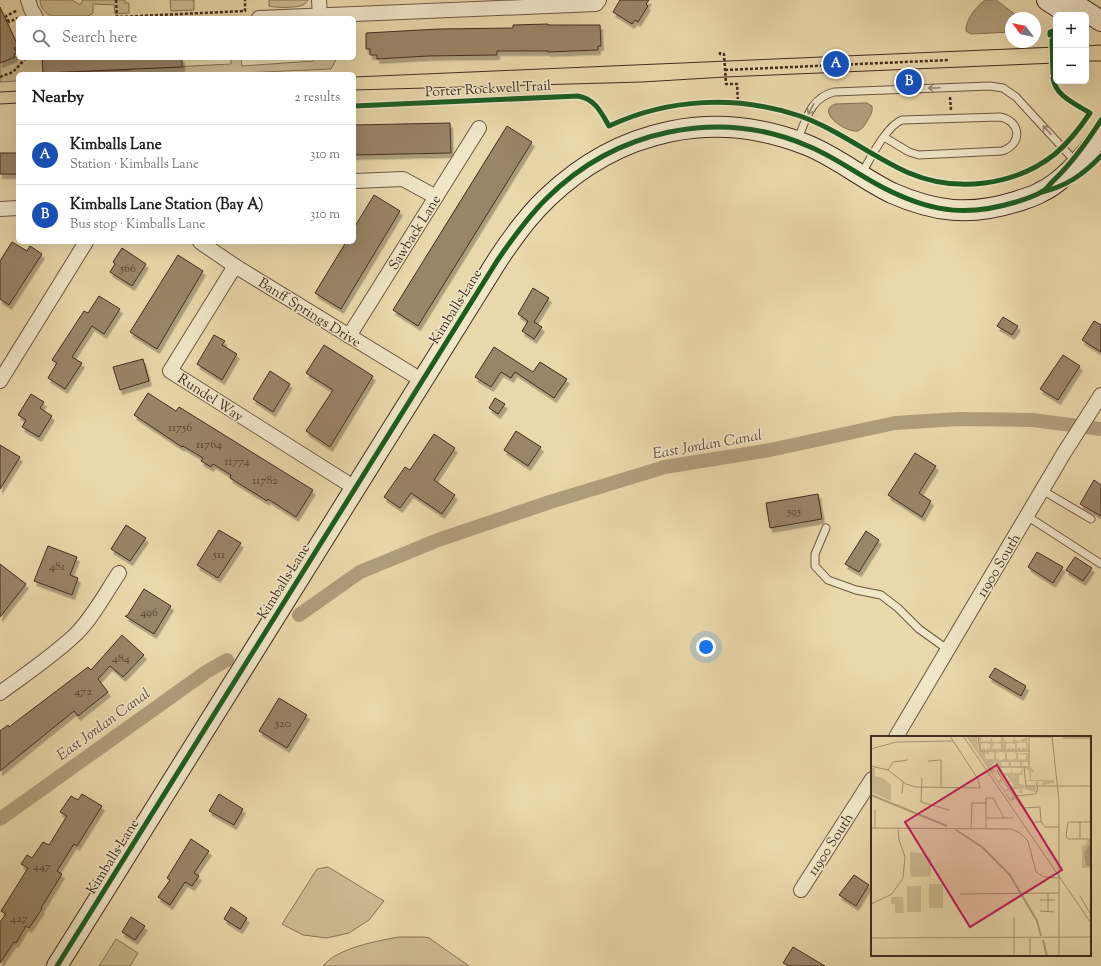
<!DOCTYPE html>
<html lang="en">
<head>
<meta charset="utf-8">
<style>
  :root { --surface:#fff; --page:#f6f6f6; --text:#202124; --muted:#757577; --line:#e0e0e0; --accent:#db2777 }
  body { margin:0; font-family:"Sorts Mill Goudy",serif; background:var(--page); color:var(--text) }
  .controls { position:absolute; right:12px; top:12px; display:grid; overflow:hidden; border-radius:6px; box-shadow:0 4px 16px #0002 }
  .controls button { width:36px; height:36px; display:grid; place-items:center; padding:0; border:0; border-bottom:1px solid var(--line); background:var(--surface); color:var(--text); font:20px sans-serif }
  .compass { position:absolute; left:1005px; top:12px; width:36px; height:36px; border-radius:50%; background:var(--surface); box-shadow:0 4px 16px #0002; rotate:302deg }
  .you { position:absolute; left:706px; top:647px; width:14px; height:14px; margin:-10px; border:3px solid #fff; border-radius:50%; background:#1a73e8; box-shadow:0 0 0 6px #1a73e833 }
  .badge { display:grid; place-items:center; width:26px; height:26px; border-radius:50%; background:var(--accent); color:#fff; font-size:13px; font-weight:700 }
  .pin { position:absolute; translate:-50% -50%; border:2px solid #fff; box-shadow:0 1px 4px #0006 }
  .list { margin:0; padding:0; list-style:none }
  h2 { display:flex; justify-content:space-between; align-items:center; height:52px; margin:0; padding:0 16px; font-size:17px }
  h2 small { font-size:13px; font-weight:400; color:var(--muted) }
  .list li { display:grid; grid-template-columns:26px 1fr auto; gap:12px; align-items:center; box-sizing:border-box; height:60px; padding:0 16px; border-top:1px solid var(--line) }
  .list b { display:block; font-size:15px; white-space:nowrap }
  .list p { margin:0; font-size:13px; white-space:nowrap; color:var(--muted) }
  .list em { font-size:13px; font-style:normal; color:var(--muted) }
  .icon { flex:none; width:22px; height:22px; fill:none; stroke:currentColor; stroke-width:2; stroke-linecap:round; stroke-linejoin:round }
  .map { position:relative; flex:none; width:1101px; height:966px; overflow:hidden }
  .search { position:absolute; background:var(--surface); box-shadow:0 4px 16px #0002; left:16px; top:16px; width:340px; height:44px; display:flex; align-items:center; gap:10px; box-sizing:border-box; padding:0 14px; border-radius:6px; color:var(--muted); font-size:15px }
  .panel { position:absolute; background:var(--surface); box-shadow:0 4px 16px #0002; left:16px; top:72px; width:340px; height:172px; border-radius:6px }
  .map>svg:first-child { display:block }
  .green { fill:#cdbb93; stroke:#887459 }
  .water { fill:#b09e7b; stroke:#847056 }
  .lines { fill:none; stroke-linecap:round; stroke-linejoin:round }
  .canal { stroke:#b09e7b; stroke-width:14 }
  .building { fill:#998568; stroke:#422c1f; filter:url(#shadow) }
  .lane-casing { stroke:#6c5742; stroke-width:9 }
  .street-casing { stroke:#6c5742; stroke-width:16 }
  .secondary-casing { stroke:#422c1f; stroke-width:22 }
  .path { stroke:#422c1f; stroke-width:2.5; stroke-dasharray:3 2; stroke-linecap:butt }
  .lane { stroke:#f1e6c8; stroke-width:7 }
  .street { stroke:#f1e6c8; stroke-width:14 }
  .secondary { stroke:#f1e6c8; stroke-width:20 }
  .tram { stroke:#422c1f; stroke-width:1 }
  .cycleway-casing { stroke:#f1e6c8; stroke-width:8 }
  .cycleway { stroke:#1b5e20; stroke-width:5 }
  .oneway { stroke:#9a8974 }
  .labels { text-anchor:middle; stroke-width:3; stroke-linejoin:round; paint-order:stroke }
  .number-label { font-size:12px; fill:#584231 }
  .street-label { font-size:14px; fill:#422c1f; stroke:#f1e6c8 }
  .water-label { font-size:15px; font-style:italic; fill:#5e4836; stroke:#f1e6c8 }
  .inset-river { fill:none; stroke:#b09e7b; stroke-width:2 }
  .inset-road { fill:none; stroke:#a69373; stroke-width:1 }
  .view { fill:#c2185b; fill-opacity:0.15; stroke:#c2185b; stroke-width:2 }
  .inset-edge { fill:none; stroke:#422c1f; stroke-width:2 }
</style>
</head>
<body>
<div class="map">
<svg width="1101" height="966" viewBox="0 0 1101 966">
  <defs>
    <filter id="shadow"><feDropShadow dx="2.5" dy="4.5" stdDeviation="0" flood-color="#0004"/></filter>
  </defs>
  <rect width="100%" height="100%" fill="#e9d8ab"/>
  <filter id="stains"><feTurbulence type="fractalNoise" baseFrequency=".005" numOctaves="4"/><feColorMatrix values="0 0 0 0 .2 0 0 0 0 .09 0 0 0 0 .02 0 0 0 .5 -.17"/></filter>
  <radialGradient id="worn" r=".72"><stop offset=".6" stop-color="#630" stop-opacity="0"/><stop offset="1" stop-color="#630" stop-opacity=".3"/></radialGradient>
  <g class="green">
    <path d="M40,0H72L80,5L83,0H125V3H129V13L115,14L114,5L93,4V13L88,16H51C45,13 40,7 40,0Z"/>
    <polygon points="170,0 194,0 194,10 171,11"/>
    <path d="M269,0H308C307,2 305,4 303,5C296,8 276,8 269,6Z"/>
    <polygon points="16,51 18,51 18,58 42,58 43,73 131,70 131,58 171,67 231,64 231,58 241,58 242,66 313,61 313,58 337,58 331,69 218,74 18,74 18,81 0,82 0,63 15,57 14,54 16,53"/>
    <polygon points="328,867 384,901 369,920 349,933 327,938 303,935 282,924 317,869"/>
    <path d="M399,937H424L429,938L469,966H323C337,948 377,941 399,937Z"/>
    <polygon points="116,939 138,953 130,966 99,966"/>
  </g>
  <g class="water">
    <path d="M985,0H996L1020,18H1011V32L971,34L966,31C965,20 977,6 985,0Z"/>
    <path d="M864,103H867L872,106C873,112 870,116 867,121C865,125 862,130 857,131C847,133 815,112 835,104Z"/>
  </g>
  <g class="lines">
    <g class="canal">
      <polyline points="299,615 360,572 438,540 550,502 665,467 770,450 895,423 959,419 1033,420 1101,429"/>
      <polyline points="0,819 206,672 227,660"/>
    </g>
  </g>
  <g class="building">
    <polygon points="620,0 649,0 646,4 648,6 638,22 635,20 632,24 613,12"/>
    <polygon points="0,7 18,46 14,48 17,53 14,54 15,57 0,63"/>
    <polygon points="548,24 548,25 600,25 601,46 598,46 598,50 548,52 548,51 497,51 497,55 428,56 377,59 377,55 370,55 370,49 366,49 366,33 439,29 513,28 513,25"/>
    <polygon points="42,58 182,58 182,67 43,73"/>
    <polygon points="450,123 451,153 354,155 354,125"/>
    <polygon points="507,126 532,142 418,326 393,310"/>
    <rect x="0" y="153" width="18" height="21"/>
    <polygon points="374,195 400,211 341,309 315,293 346,242 354,242 354,228"/>
    <polygon points="12,242 27,251 30,246 42,254 9,305 0,299 0,261"/>
    <polygon points="122,248 146,264 132,286 110,272 115,264 113,262"/>
    <polygon points="178,255 203,271 157,349 130,332"/>
    <polygon points="533,288 549,298 534,322 542,327 534,339 522,331 528,321 518,314"/>
    <polygon points="99,296 120,309 104,334 92,326 72,357 82,363 65,389 48,378 57,363 52,360 84,311 88,313"/>
    <polygon points="1003,317 1018,326 1012,335 997,326"/>
    <polygon points="1094,321 1101,325 1101,352 1082,340"/>
    <polygon points="214,335 225,341 222,345 237,354 222,380 197,364"/>
    <polygon points="324,345 373,376 330,447 306,431 333,390 306,373"/>
    <polygon points="494,347 533,372 540,362 567,379 554,398 515,372 511,378 501,372 491,387 475,377"/>
    <polygon points="1063,355 1080,366 1058,400 1040,389"/>
    <polygon points="143,359 149,381 120,390 113,367"/>
    <polygon points="270,371 290,384 273,412 253,399"/>
    <polygon points="148,393 176,411 179,407 313,490 296,517 268,499 267,501 230,478 231,475 213,464 211,467 201,461 203,458 183,446 182,447 134,415"/>
    <polygon points="31,394 44,402 40,408 52,416 39,437 22,427 26,420 18,415"/>
    <polygon points="495,398 505,404 498,414 489,408"/>
    <polygon points="516,431 541,447 528,466 504,450"/>
    <polygon points="434,434 455,448 434,480 455,495 442,514 411,493 400,508 384,497 405,467 410,470"/>
    <polygon points="0,445 20,457 0,489"/>
    <polygon points="915,453 936,466 919,493 931,501 922,517 888,495"/>
    <polygon points="1094,480 1101,485 1101,516 1080,504"/>
    <polygon points="818,494 822,519 770,528 766,503"/>
    <polygon points="126,525 146,538 130,561 111,549"/>
    <polygon points="219,530 241,543 218,578 197,565"/>
    <polygon points="866,531 879,540 859,572 845,564"/>
    <polygon points="48,546 77,557 70,575 78,578 72,595 34,581"/>
    <polygon points="1037,552 1063,567 1053,583 1028,567"/>
    <polygon points="1075,557 1092,568 1083,581 1066,570"/>
    <polygon points="0,564 26,584 0,617"/>
    <polygon points="144,589 171,606 154,634 125,616 127,616"/>
    <polygon points="122,635 144,655 123,677 110,666 98,679 108,692 78,716 74,711 0,771 0,731 8,725 9,727 88,667 91,670"/>
    <polygon points="995,668 1026,686 1021,696 989,677"/>
    <polygon points="279,698 307,715 287,748 259,731"/>
    <polygon points="82,794 102,806 77,846 74,844 57,871 62,874 41,908 42,909 29,928 26,926 16,943 14,942 0,963 0,922 6,914 1,911 28,868 21,864 27,855 32,858 43,842 49,845 67,816 60,812 71,796 78,800"/>
    <polygon points="219,794 243,809 234,825 209,811"/>
    <polygon points="191,839 209,851 194,873 199,876 192,886 185,882 170,905 158,897 170,880 167,878"/>
    <polygon points="854,875 869,885 856,906 839,895"/>
    <polygon points="231,907 247,918 240,929 224,919"/>
    <polygon points="131,917 145,926 135,940 122,932"/>
    <polygon points="793,947 825,966 789,966 783,963"/>
  </g>
  <g class="lines">
    <g class="lane-casing">
      <g id="lane">
        <path d="M797,141C806,120 810,98 834,92L990,86L1003,88L1016,97L1073,159"/>
        <path d="M862,173C870,159 887,125 902,120L1000,117C1021,121 1023,144 1002,151L919,155L909,152L884,137"/>
        <polyline points="1042,490 1091,519"/>
        <polyline points="1027,516 1101,564"/>
        <polyline points="826,528 815,554 815,566 828,580 856,590 881,595 898,608 919,629 947,649"/>
      </g>
    </g>
    <g class="street-casing">
      <g id="street">
        <polyline points="28,0 31,9 36,18"/>
        <polyline points="319,0 320,16"/>
        <polyline points="259,18 596,4 599,0"/>
        <polyline points="354,181 403,179 436,197"/>
        <polyline points="0,209 18,208"/>
        <polyline points="200,242 235,266 423,381"/>
        <polyline points="235,266 170,371 355,488"/>
        <polyline points="349,336 479,128"/>
        <polyline points="0,381 86,242"/>
        <path d="M0,693C26,674 53,656 76,634C93,617 105,594 119,573"/>
        <polyline points="896,737 1064,453 1101,395"/>
        <polyline points="801,890 872,779"/>
      </g>
    </g>
    <g class="secondary-casing">
      <g id="secondary">
        <polyline points="1047,0 1070,15"/>
        <polyline points="1068,0 1101,21"/>
        <path d="M57,966L497,261C512,238 528,216 547,198C619,129 714,108 807,145C837,157 863,179 892,193C935,212 970,216 1015,202C1023,199 1033,197 1041,192C1063,182 1087,153 1101,134"/>
      </g>
    </g>
    <g class="path">
      <polyline points="116,0 117,17 245,11 245,0"/>
      <polyline points="47,17 52,18 93,17"/>
      <polyline points="8,20 9,22 18,18"/>
      <polyline points="6,21 8,20 6,16 18,10"/>
      <polyline points="15,50 18,49"/>
      <polyline points="720,52 720,54 724,54 726,84 737,84 738,103"/>
      <polyline points="725,70 949,60"/>
      <polyline points="0,77 13,72 26,58"/>
      <polyline points="950,97 951,110"/>
    </g>
    <use href="#lane" class="lane"/>
    <use href="#street" class="street"/>
    <use href="#secondary" class="secondary"/>
    <g class="tram">
      <polyline points="1086,46 1101,45"/>
      <polyline points="1086,61 1101,61"/>
      <polyline points="354,77 1056,47"/>
      <polyline points="354,90 642,82 725,77 1056,63"/>
      <polyline points="0,92 18,91"/>
      <polyline points="0,104 18,103"/>
    </g>
    <g class="cycleway-casing">
      <g id="cycleway">
        <path d="M354,106L578,96C595,99 601,112 609,126C669,98 737,95 800,116C839,130 871,156 909,173C956,193 1015,186 1055,154C1069,142 1080,128 1090,113C1076,104 1055,96 1053,78H1055V74H1053L1052,40H1054V35H1050V32L1056,30"/>
        <path d="M1042,192C1067,186 1084,174 1101,156"/>
        <path d="M57,966L497,261C512,239 527,218 546,199C615,130 718,107 808,146C838,158 863,179 892,192C936,213 970,216 1016,202C1025,199 1036,196 1043,191C1047,189 1050,184 1053,181C1072,163 1087,142 1101,120"/>
      </g>
    </g>
    <use href="#cycleway" class="cycleway"/>
  </g>
  <defs><path id="oneway-shaft" d="M-6 0H5M1.5-3L5.5 0L1.5 3" fill="none" stroke-width="1.6" stroke-linecap="round" stroke-linejoin="round"/></defs>
  <g class="oneway">
    <use href="#oneway-shaft" transform="translate(934 88) rotate(178)"/>
    <use href="#oneway-shaft" transform="translate(811 109) rotate(119)"/>
    <use href="#oneway-shaft" transform="translate(1047 130) rotate(-133)"/>
  </g>
  <g class="labels">
    <g class="number-label">
      <text x="128" y="272">566</text>
      <text x="180" y="431">11756</text>
      <text x="209" y="448">11764</text>
      <text x="237" y="465">11774</text>
      <text x="265" y="484">11782</text>
      <text x="794" y="515">595</text>
      <text x="219" y="558">511</text>
      <text x="57" y="570">481</text>
      <text x="149" y="616">496</text>
      <text x="121" y="662">484</text>
      <text x="83" y="695">472</text>
      <text x="283" y="727">520</text>
      <text x="42" y="870">447</text>
      <text x="19" y="922">427</text>
    </g>
    <g class="street-label">
      <text transform="translate(488 88) rotate(-3)" y="5">Porter Rockwell Trail</text>
      <text transform="translate(414 232) rotate(-58)" y="5">Sawback Lane</text>
      <text transform="translate(455 306) rotate(-58)" y="5">Kimballs Lane</text>
      <text transform="translate(310 312) rotate(32)" y="5">Banff Springs Drive</text>
      <text transform="translate(211 397) rotate(33)" y="5">Rundel Way</text>
      <text transform="translate(998 565) rotate(-59)" y="5">11900 South</text>
      <text transform="translate(283 581) rotate(-58)" y="5">Kimballs Lane</text>
      <text transform="translate(830 844) rotate(-57)" y="5">11900 South</text>
      <text transform="translate(112 856) rotate(-58)" y="5">Kimballs Lane</text>
    </g>
    <g class="water-label">
      <text transform="translate(707 444) rotate(-10)" y="5">East Jordan Canal</text>
      <text transform="translate(103 724) rotate(-36)" y="5">East Jordan Canal</text>
    </g>
  </g>
  <g transform="translate(871 736)">
    <rect width="220" height="220" fill="#e9d8ab"/>
    <path d="M95,0H106L107,15L118,16V19L114,17V23H123V17L119,16H129L125,17V23L130,24L134,23V17L130,16L140,17H136V23L140,24L145,23V17L141,16L151,17V19L147,17V23L154,24L156,18L152,19V17H157V30V26H151V30H149V26H140V30H137L138,26H130L131,30L128,31L124,26L119,32L125,34L122,38L127,45L130,43L132,45L128,47L134,55L137,52L138,54L134,56L139,62L142,59L145,64L139,65ZM108,0H110V5H119L121,0V5L126,6L130,5V0H133V5L138,6L142,5L143,0L144,4L149,5L156,0L157,14H151V11L155,13V7L150,6L146,7V13L149,11L150,14H140L141,12L144,13V8L140,7L135,8V13L139,12V14H126L127,12L130,13V8L123,7L121,13L125,12V14H116V12L119,13V8L115,7L110,8V13L114,12V14H109ZM160,31L163,36H160V44H183V47L171,49L172,45H166L167,49H164L165,45H155L159,44L158,34L154,33ZM0,32H4V40L12,42L20,49V65L0,56ZM150,32L152,34V39H148V48L165,51L164,56L151,52V57H148L149,53H143L144,58L139,52L143,50L140,45L136,48L135,46L139,44L136,39L132,42L127,35L131,33L130,37H140V33H141V37H150ZM220,103V132H211V110L215,109L216,104ZM39,116L54,117L60,123V140L41,141L39,138ZM58,148H72V172H58ZM36,150H50V176H36ZM20,161H32L33,177H24V168H20Z" fill="#cdbb93"/>
    <path d="M220,106V130H215L213,117Z" fill="#b09e7b"/>
    <path class="inset-river" d="M0,59L76,90M85,94L111,111L139,139L166,185L170,200M172,204L176,220"/>
    <path class="inset-road" d="M92,0L220,187M107,0L109,15H159M158,0V31H129L126,35L161,86H170L174,91H188M181,0L188,65V157M159,1H182M192,2H220M0,13L25,6L82,5M57,25L70,24V52M0,30L17,34L35,48L45,51L109,52L107,43L79,0M153,31L155,50H220M17,34L22,26L37,24M51,42L50,66L78,74M31,58L32,46M143,60L165,58L167,50M152,72L169,71L170,86M4,74V92M115,82H142M220,86H197L195,100L197,103H220M0,92L140,93L149,97L157,105L165,136L173,141L189,142M100,92L101,67H115M115,92V62H122L133,82M209,103V86M188,156V220M89,158L188,157M209,160L220,179M169,164H184M0,168L21,158L32,142L34,121L28,104L27,92M169,175L184,176M177,176V157M143,181V220M0,202L220,201M159,220V202"/>
    <path class="view" d="M126,29L191,134L99,191L34,86Z"/>
    <rect width="220" height="220" class="inset-edge"/>
  </g>
  <rect width="100%" height="100%" filter="url(#stains)"/>
  <rect width="100%" height="100%" fill="url(#worn)"/>
</svg>
<div class="controls">
<button>+</button>
<button>−</button>
</div>
<svg class="compass" viewBox="-18 -18 36 36"><path d="M0-13l5 13h-10z" fill="#e53935"/><path d="M0 13l5-13h-10z" fill="#757577"/></svg>
<div class="you"></div>
<div class="pin badge" style="left:836px;top:64px;background:#1a4fb4">A</div>
<div class="pin badge" style="left:909px;top:82px;background:#1a4fb4">B</div>
<div class="search"><svg class="icon" aria-label="search" viewBox="0 0 24 24"><circle cx="10" cy="10" r="6"/><path d="M15 15l6 6"/></svg>Search here</div>
<section class="panel">
<h2>Nearby<small>2 results</small></h2>
<ul class="list">
<li><span class="badge" style="background:#1a4fb4">A</span><div><b>Kimballs Lane</b><p>Station · Kimballs Lane</p></div><em>310 m</em></li>
<li><span class="badge" style="background:#1a4fb4">B</span><div><b>Kimballs Lane Station (Bay A)</b><p>Bus stop · Kimballs Lane</p></div><em>310 m</em></li>
</ul>
</section>
</div>
</body>
</html>
